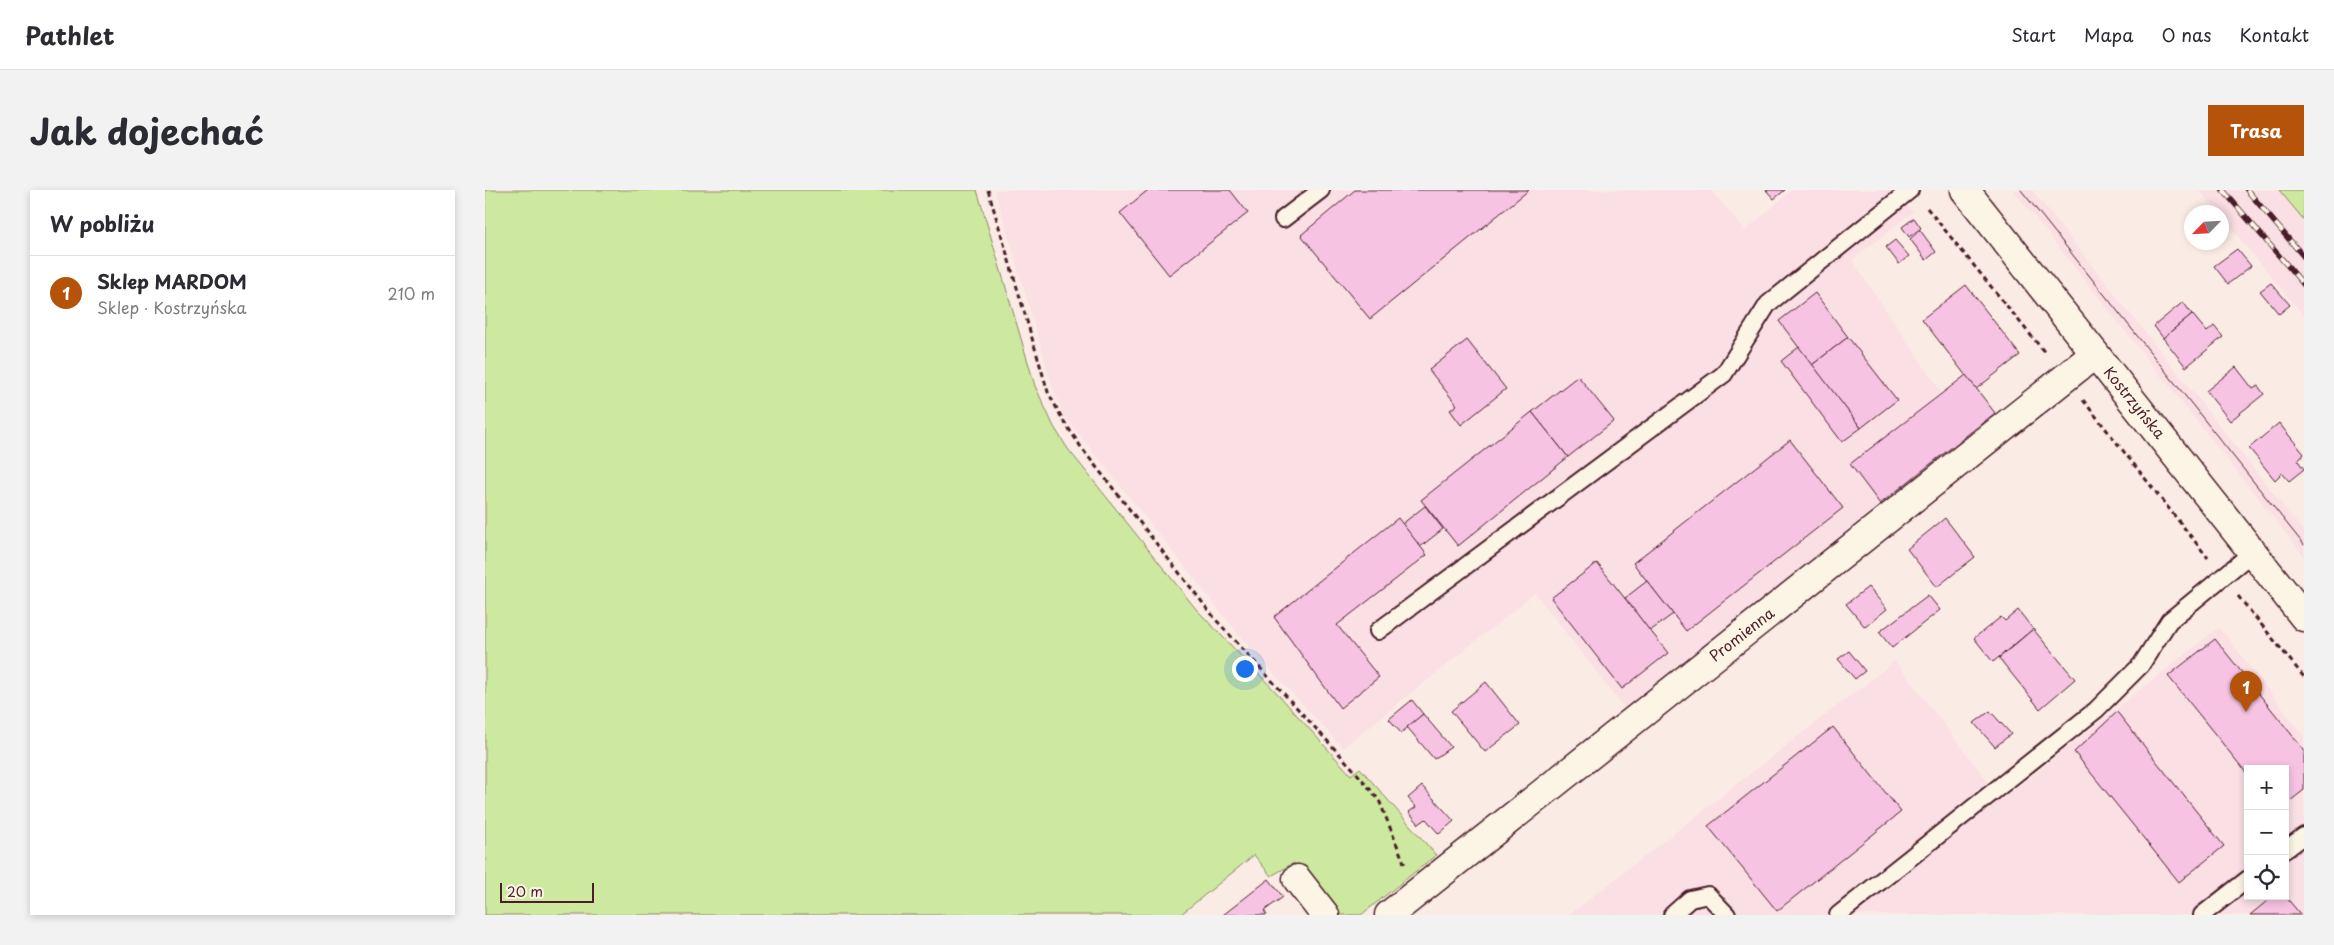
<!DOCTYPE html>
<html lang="pl">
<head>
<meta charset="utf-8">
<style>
  :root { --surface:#fff; --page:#f2f2f3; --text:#2b2b33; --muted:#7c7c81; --line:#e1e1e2; --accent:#b45309 }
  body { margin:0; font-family:"Playpen Sans",sans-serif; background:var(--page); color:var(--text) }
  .controls { position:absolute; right:15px; bottom:15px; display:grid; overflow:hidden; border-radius:0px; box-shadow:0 2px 8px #0003 }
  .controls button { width:45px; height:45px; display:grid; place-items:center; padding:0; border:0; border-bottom:1px solid var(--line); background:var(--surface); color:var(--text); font:25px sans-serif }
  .compass { position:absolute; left:1699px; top:15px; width:45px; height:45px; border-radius:50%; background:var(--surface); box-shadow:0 2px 8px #0003; rotate:245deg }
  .scale { position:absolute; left:15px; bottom:12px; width:94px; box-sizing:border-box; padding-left:5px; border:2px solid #4a1f2b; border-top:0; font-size:14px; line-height:18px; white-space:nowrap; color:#4a1f2b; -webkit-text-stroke:4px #fcf5e5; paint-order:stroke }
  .you { position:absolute; left:759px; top:478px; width:18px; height:18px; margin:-12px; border:4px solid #fff; border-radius:50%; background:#1a73e8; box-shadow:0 0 0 8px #1a73e833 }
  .badge { display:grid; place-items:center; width:32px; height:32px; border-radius:50%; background:var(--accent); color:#fff; font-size:16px; font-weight:700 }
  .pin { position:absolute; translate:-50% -41px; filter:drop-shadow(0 1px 2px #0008) }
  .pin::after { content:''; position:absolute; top:26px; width:18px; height:15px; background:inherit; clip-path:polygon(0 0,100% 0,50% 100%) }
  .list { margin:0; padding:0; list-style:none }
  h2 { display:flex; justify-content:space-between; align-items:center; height:65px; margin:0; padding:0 20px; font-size:21px }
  h2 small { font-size:16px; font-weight:400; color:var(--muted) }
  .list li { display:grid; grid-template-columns:32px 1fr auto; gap:15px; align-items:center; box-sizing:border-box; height:75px; padding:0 20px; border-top:1px solid var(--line) }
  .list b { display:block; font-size:19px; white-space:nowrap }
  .list p { margin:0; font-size:16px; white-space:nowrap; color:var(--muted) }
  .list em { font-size:16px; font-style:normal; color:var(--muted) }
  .icon { flex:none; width:28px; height:28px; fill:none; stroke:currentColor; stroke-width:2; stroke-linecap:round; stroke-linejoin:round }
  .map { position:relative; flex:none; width:1819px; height:725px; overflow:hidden; border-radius:0px }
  header { display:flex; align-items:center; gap:30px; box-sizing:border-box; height:70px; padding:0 25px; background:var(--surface); border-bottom:1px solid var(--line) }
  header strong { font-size:24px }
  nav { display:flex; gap:28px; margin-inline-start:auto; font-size:18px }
  .intro { display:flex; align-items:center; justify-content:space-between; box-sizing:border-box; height:120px; padding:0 30px }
  h1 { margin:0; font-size:35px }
  .button { padding:12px 22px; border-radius:0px; background:var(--accent); color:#fff; font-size:18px; font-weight:700 }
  main { display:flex; gap:30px; padding:0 30px }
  aside { flex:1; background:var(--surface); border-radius:0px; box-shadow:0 2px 8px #0003 }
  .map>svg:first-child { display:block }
  .built { fill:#fadfe4; fill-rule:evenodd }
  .green { fill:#cde89f; stroke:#8c8465 }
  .building { fill:#f6c3e3; stroke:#4a1f2b }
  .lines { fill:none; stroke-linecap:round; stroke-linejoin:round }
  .lane-casing { stroke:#4a1f2b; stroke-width:20 }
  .street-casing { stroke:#4a1f2b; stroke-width:31 }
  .secondary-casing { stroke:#4a1f2b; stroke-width:31 }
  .path { stroke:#4a1f2b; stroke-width:3; stroke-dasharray:5 4; stroke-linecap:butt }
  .lane { stroke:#fcf5e5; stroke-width:16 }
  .street { stroke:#fcf5e5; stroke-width:28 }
  .secondary { stroke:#fcf5e5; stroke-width:28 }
  .tram { stroke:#4a1f2b; stroke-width:1 }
  .rail-casing { stroke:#4a1f2b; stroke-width:5.5 }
  .rail { stroke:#fcf5e5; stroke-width:4; stroke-dasharray:11; stroke-linecap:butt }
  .labels { text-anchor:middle; stroke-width:4.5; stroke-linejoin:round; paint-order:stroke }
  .street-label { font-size:15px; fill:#4a1f2b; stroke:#fcf5e5 }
</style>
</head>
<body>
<header>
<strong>Pathlet</strong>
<nav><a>Start</a><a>Mapa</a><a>O nas</a><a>Kontakt</a></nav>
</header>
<div class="intro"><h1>Jak dojechać</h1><a class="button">Trasa</a></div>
<main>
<aside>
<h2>W pobliżu<small></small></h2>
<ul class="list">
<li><span class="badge">1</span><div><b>Sklep MARDOM</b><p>Sklep · Kostrzyńska</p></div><em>210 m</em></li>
</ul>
</aside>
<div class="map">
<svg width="1819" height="725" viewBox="0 0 1819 725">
  <rect width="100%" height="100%" fill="#fbebe5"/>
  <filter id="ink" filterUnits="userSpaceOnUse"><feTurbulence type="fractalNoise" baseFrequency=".02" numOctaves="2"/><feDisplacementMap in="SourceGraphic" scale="10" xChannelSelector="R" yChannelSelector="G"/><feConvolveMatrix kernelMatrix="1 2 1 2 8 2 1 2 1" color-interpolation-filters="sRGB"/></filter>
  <g filter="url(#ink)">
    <g class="built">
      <polygon points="510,0 1227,0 1260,41 1307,0 1410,0 1428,22 1367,70 1457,203 1365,274 1395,314 1139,518 1050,403 858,558 758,450 578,224 567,195"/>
      <polygon points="1528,0 1547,0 1819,342 1819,366"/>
      <polygon points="1714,0 1819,0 1819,126 1737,27 1736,22 1733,22"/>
      <path d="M1734,437L1819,546V725H1084L1410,471L1517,610ZM1763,579H1800V706H1763Z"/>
    </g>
    <g class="green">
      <polygon points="0,0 492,0 550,196 569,237 583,259 711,419 792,503 866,585 875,578 951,665 876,725 850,725 809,673 786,686 769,665 695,725 0,725"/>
      <polygon points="1794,0 1819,0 1819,30"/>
    </g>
    <g class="building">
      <polygon points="663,0 745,0 763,23 684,85 635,23"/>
      <polygon points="870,0 1044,0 885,129 816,45"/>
      <polygon points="1281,0 1300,0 1289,9"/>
      <polygon points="1429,28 1436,38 1424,47 1417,37"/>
      <polygon points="1435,40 1451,62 1441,70 1425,49"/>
      <polygon points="1410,50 1424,66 1414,74 1401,57"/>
      <polygon points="1752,59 1766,76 1743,94 1729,76"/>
      <polygon points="1786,93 1805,115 1794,124 1775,101"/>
      <polygon points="1481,95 1535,165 1491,199 1437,129"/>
      <polygon points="1330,103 1363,147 1327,175 1294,131"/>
      <polygon points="1698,112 1707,124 1678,148 1669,136"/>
      <polygon points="1707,124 1722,142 1729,136 1738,147 1701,177 1678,148"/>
      <polygon points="1363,147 1412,210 1376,238 1327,175"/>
      <polygon points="982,150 1021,199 976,235 965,220 972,215 944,180"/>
      <polygon points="1314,157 1376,238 1357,252 1296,171"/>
      <polygon points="1751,177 1768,199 1773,196 1779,204 1745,231 1721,201"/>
      <polygon points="1481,185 1510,223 1395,314 1365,274"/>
      <polygon points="1093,186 1129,231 1083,267 1047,222"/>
      <polygon points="1047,222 1083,267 973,356 936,310"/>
      <polygon points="1794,233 1819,264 1813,271 1819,279 1804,291 1797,283 1790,290 1764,258"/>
      <polygon points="1305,250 1358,318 1201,441 1148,373"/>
      <polygon points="940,316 958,339 935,357 917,334"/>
      <polygon points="913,328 942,365 852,435 894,487 855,518 789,427"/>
      <polygon points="1460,328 1490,367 1452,397 1422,359"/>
      <polygon points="1112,373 1183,463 1137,499 1066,408"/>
      <polygon points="1162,391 1188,424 1165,441 1140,408"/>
      <polygon points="1383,397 1402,419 1380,437 1361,414"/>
      <polygon points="1443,405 1455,420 1407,458 1394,442"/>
      <polygon points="1533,420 1548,439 1508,472 1489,448 1516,427 1520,431"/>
      <polygon points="1548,439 1590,489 1555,519 1514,468"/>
      <polygon points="1730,449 1819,560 1819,600 1800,615 1800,579 1763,579 1763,585 1683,486"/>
      <polygon points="1364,461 1380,481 1370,489 1353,469"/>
      <polygon points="1001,492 1035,535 1000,562 966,521"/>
      <polygon points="927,510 938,524 916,543 904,529"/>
      <polygon points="1505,521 1526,544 1510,557 1489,533"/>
      <polygon points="1632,522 1739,656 1694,692 1589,562"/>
      <polygon points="938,524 966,557 949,569 922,537"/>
      <polygon points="1348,537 1416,622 1292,721 1223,636"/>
      <polygon points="937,596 969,631 954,644 941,629 934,634 924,622 931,617 923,608"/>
      <polygon points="784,689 798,707 779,721 782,725 738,725"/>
      <polygon points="1788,706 1800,706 1816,725 1765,725"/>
    </g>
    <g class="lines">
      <g class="lane-casing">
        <g id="lane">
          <polyline points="798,29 836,0"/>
          <polyline points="893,441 1239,184 1283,114 1425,0"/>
          <polyline points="1800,660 1819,646"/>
          <polyline points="1187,725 1205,709 1223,705 1242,725"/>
          <polyline points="1353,725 1611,520 1656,475 1684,431 1768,362"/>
          <polyline points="1717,725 1763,689"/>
        </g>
      </g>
      <g class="street-casing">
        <g id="street">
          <polyline points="812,689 840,725"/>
          <polyline points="904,725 1610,164"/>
        </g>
      </g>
      <g class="secondary-casing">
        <polyline id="secondary" points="1480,0 1819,427"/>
      </g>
      <g class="path">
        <polyline points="503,0 563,202 578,230 598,260 732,431 870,581 894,610 920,675"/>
        <polyline points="1442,18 1561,164"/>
        <polyline points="1598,210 1723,368"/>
        <polyline points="1753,406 1819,487"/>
      </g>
      <use href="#lane" class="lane"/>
      <use href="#street" class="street"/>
      <use href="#secondary" class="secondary"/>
      <polyline class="tram" points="1536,0 1819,355"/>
      <g class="rail-casing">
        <g id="rail">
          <polyline points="1738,0 1819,95"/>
          <polyline points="1762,0 1819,67"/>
        </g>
      </g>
      <use href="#rail" class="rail"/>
    </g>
  </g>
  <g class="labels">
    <g class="street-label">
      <text transform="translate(1649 213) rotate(51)" y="5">Kostrzyńska</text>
      <text transform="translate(1257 445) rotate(-38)" y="5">Promienna</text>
    </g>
  </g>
</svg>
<div class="controls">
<button>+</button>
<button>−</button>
<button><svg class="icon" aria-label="locate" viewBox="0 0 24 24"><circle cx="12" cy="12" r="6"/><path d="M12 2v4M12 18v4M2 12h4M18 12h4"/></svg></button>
</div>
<svg class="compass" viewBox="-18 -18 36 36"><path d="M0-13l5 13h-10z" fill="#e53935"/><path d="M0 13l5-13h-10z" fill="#7c7c81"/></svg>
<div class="scale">20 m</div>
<div class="you"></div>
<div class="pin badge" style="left:1761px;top:522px">1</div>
</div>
</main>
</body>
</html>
